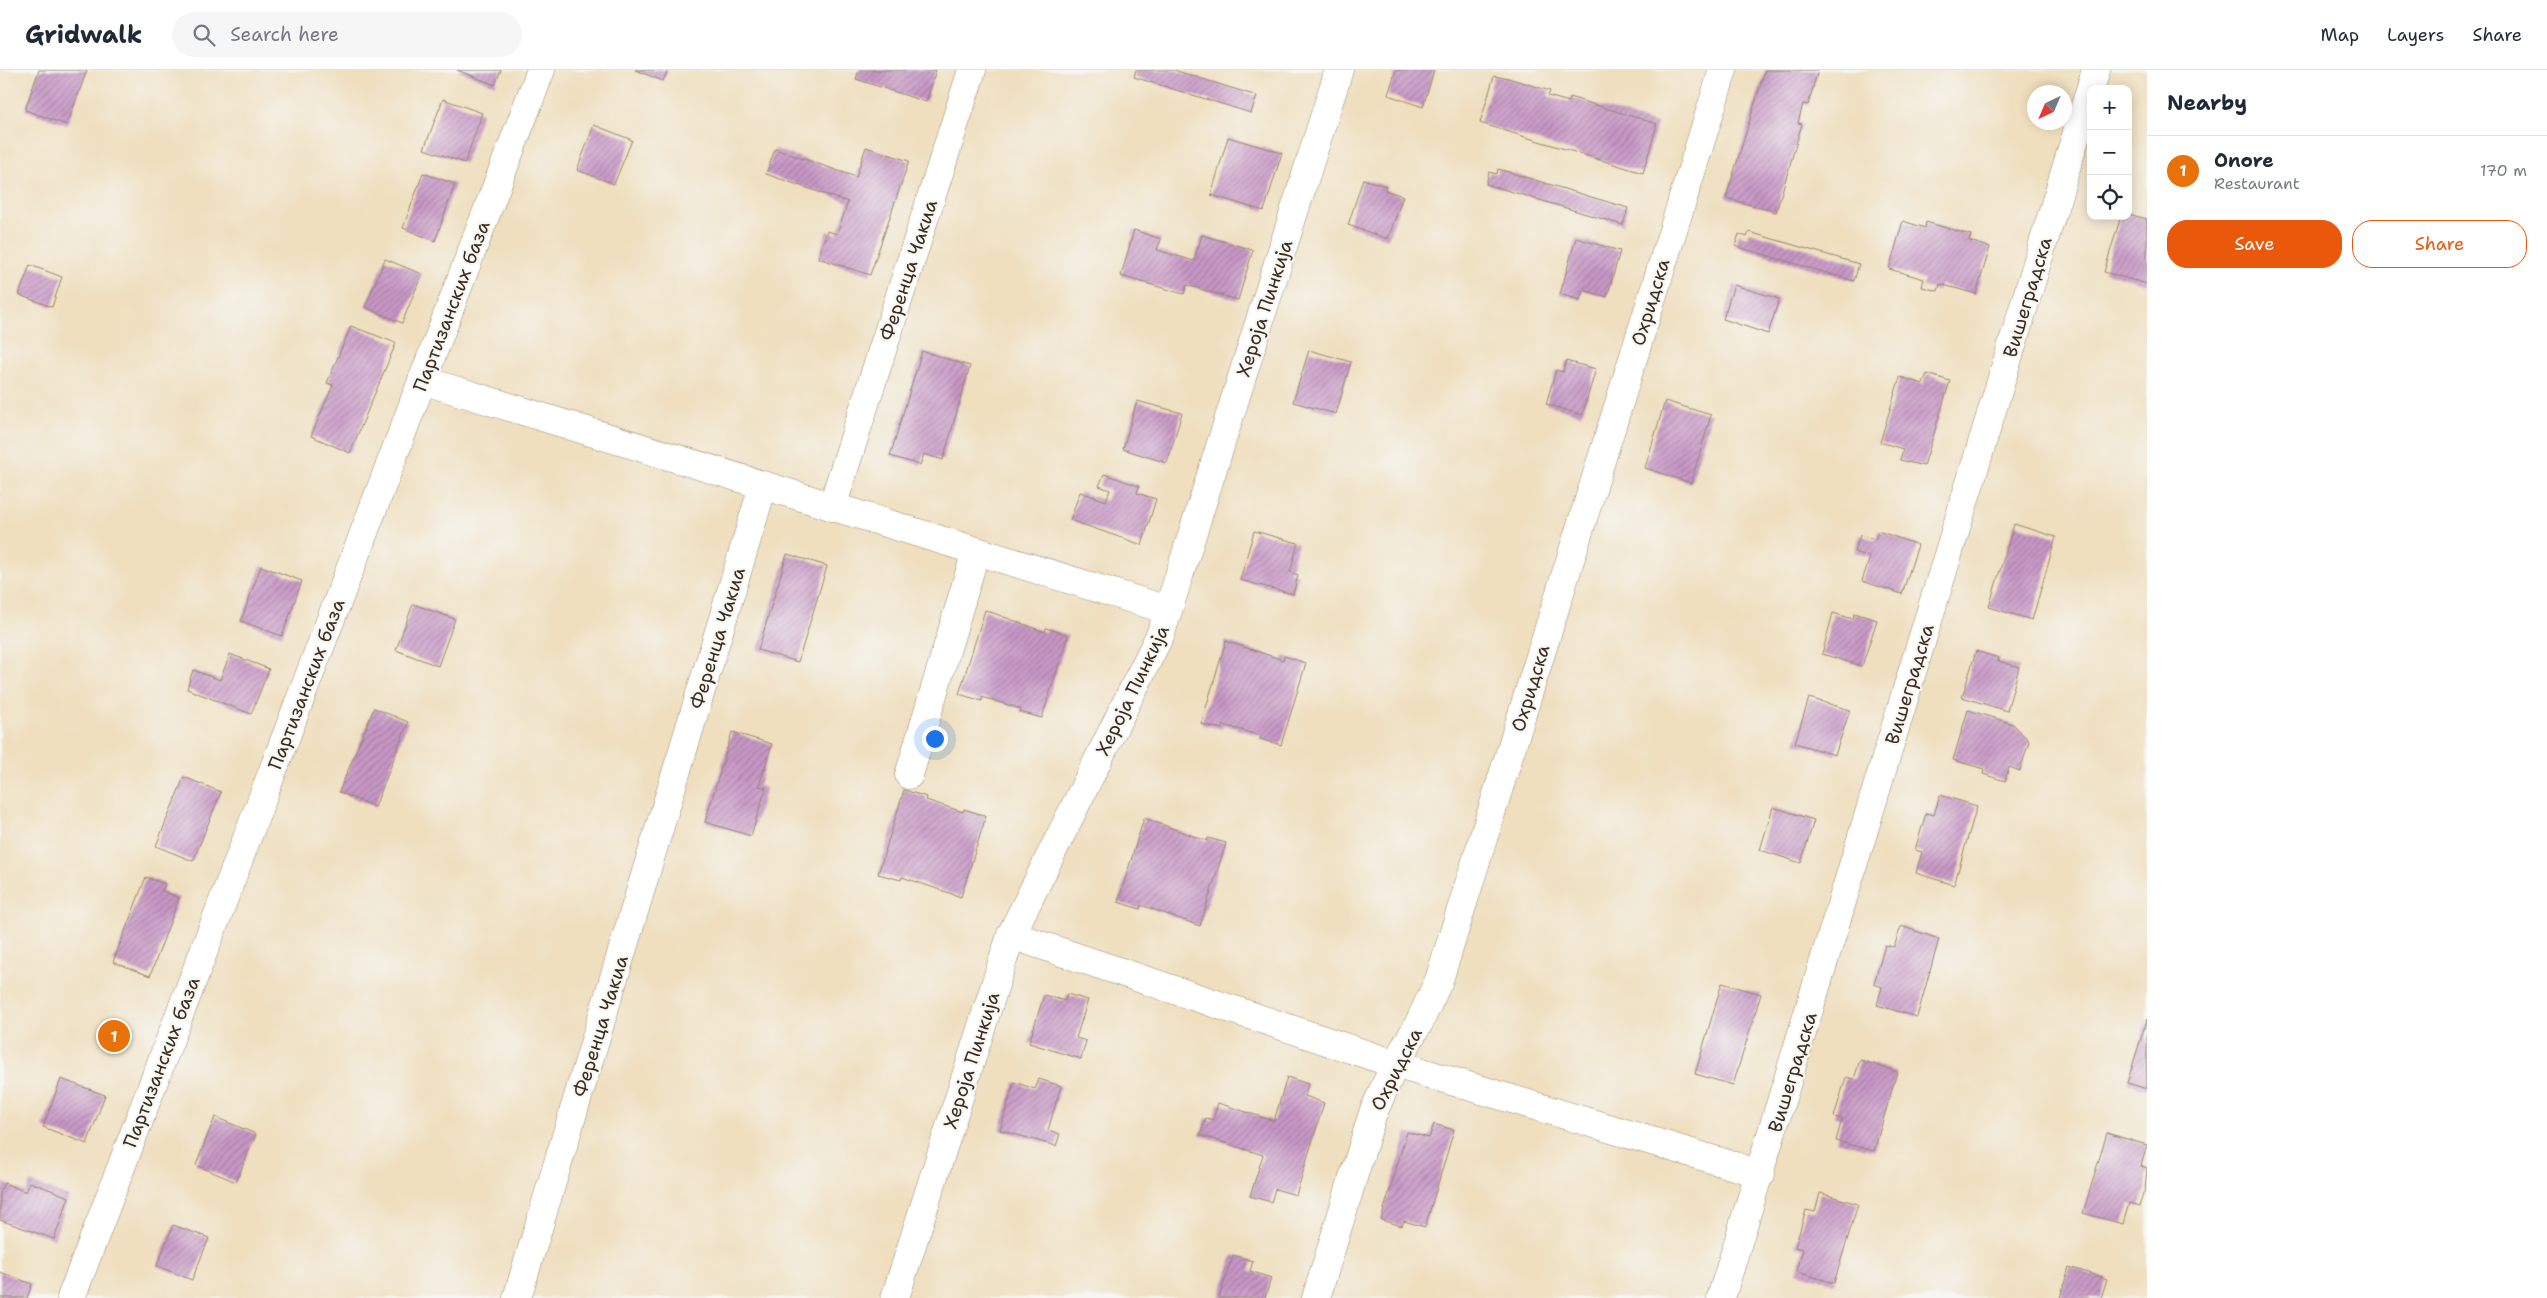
<!DOCTYPE html>
<html lang="en">
<head>
<meta charset="utf-8">
<style>
  :root { --surface:#fff; --page:#f6f6f7; --text:#1f2937; --muted:#747a83; --line:#e0e1e3; --accent:#ea580c }
  body { margin:0; font-family:"Shantell Sans",sans-serif; background:var(--page); color:var(--text) }
  .controls { position:absolute; right:15px; top:15px; display:grid; overflow:hidden; border-radius:10px; box-shadow:0 2px 12px #0003 }
  .controls button { width:45px; height:45px; display:grid; place-items:center; padding:0; border:0; border-bottom:1px solid var(--line); background:var(--surface); color:var(--text); font:25px sans-serif }
  .compass { position:absolute; left:2027px; top:15px; width:45px; height:45px; border-radius:50%; background:var(--surface); box-shadow:0 2px 12px #0003; rotate:224deg }
  .you { position:absolute; left:934px; top:668px; width:18px; height:18px; margin:-12px; border:4px solid #fff; border-radius:50%; background:#1a73e8; box-shadow:0 0 0 8px #1a73e833 }
  .badge { display:grid; place-items:center; width:32px; height:32px; border-radius:50%; background:var(--accent); color:#fff; font-size:16px; font-weight:700 }
  .pin { position:absolute; translate:-50% -50%; border:2px solid #fff; box-shadow:0 1px 5px #0006 }
  .list { margin:0; padding:0; list-style:none }
  h2 { display:flex; justify-content:space-between; align-items:center; height:65px; margin:0; padding:0 20px; font-size:21px }
  h2 small { font-size:16px; font-weight:400; color:var(--muted) }
  .list li { display:grid; grid-template-columns:32px 1fr auto; gap:15px; align-items:center; box-sizing:border-box; height:70px; padding:0 20px; border-top:1px solid var(--line) }
  .list b { display:block; font-size:19px; white-space:nowrap }
  .list p { margin:0; font-size:16px; white-space:nowrap; color:var(--muted) }
  .list em { font-size:16px; font-style:normal; color:var(--muted) }
  .actions { display:flex; gap:10px; padding:15px 20px }
  .actions a { flex:1; padding:11px 0; border:1px solid var(--accent); border-radius:20px; text-align:center; font-size:18px; color:var(--accent) }
  .actions .main { background:var(--accent); color:#fff }
  .icon { flex:none; width:28px; height:28px; fill:none; stroke:currentColor; stroke-width:2; stroke-linecap:round; stroke-linejoin:round }
  .map { position:relative; flex:none; width:2147px; height:1228px; overflow:hidden }
  header { display:flex; align-items:center; gap:30px; box-sizing:border-box; height:70px; padding:0 25px; background:var(--surface); border-bottom:1px solid var(--line) }
  header strong { font-size:24px }
  nav { display:flex; gap:28px; margin-inline-start:auto; font-size:18px }
  .search { width:350px; height:45px; background:var(--page); display:flex; align-items:center; gap:12px; box-sizing:border-box; padding:0 18px; border-radius:28px; color:var(--muted); font-size:19px }
  main { display:flex }
  aside { flex:1; background:var(--surface) }
  .map>svg:first-child { display:block }
  .building { fill:url(#building-hatch) }
  .lines { fill:none; stroke-linecap:round; stroke-linejoin:round }
  .minor-casing { stroke:#95846e; stroke-width:29 }
  .minor { stroke:#fff; stroke-width:28 }
  .labels { text-anchor:middle; stroke-width:4.5; stroke-linejoin:round; paint-order:stroke }
  .street-label { font-size:19px; fill:#3b2a1e; stroke:#f6f6f2 }
</style>
</head>
<body>
<header>
<strong>Gridwalk</strong>
<div class="search"><svg class="icon" aria-label="search" viewBox="0 0 24 24"><circle cx="10" cy="10" r="6"/><path d="M15 15l6 6"/></svg>Search here</div>
<nav><a>Map</a><a>Layers</a><a>Share</a></nav>
</header>
<main>
<div class="map">
<svg width="2147" height="1228" viewBox="0 0 2147 1228">
  <defs>
    <pattern id="building-hatch" width="6" height="6" patternUnits="userSpaceOnUse" patternTransform="scale(1.25)"><rect width="6" height="6" fill="#c797c6"/><path d="M-1 1l2-2M0 6l6-6M5 7l2-2" fill="none" stroke="#a37ba0"/></pattern>
  </defs>
  <rect width="100%" height="100%" fill="#f6f6f2"/>
  <filter id="ink" filterUnits="userSpaceOnUse"><feTurbulence type="fractalNoise" baseFrequency=".02" numOctaves="2"/><feDisplacementMap in="SourceGraphic" scale="10" xChannelSelector="R" yChannelSelector="G"/><feConvolveMatrix kernelMatrix="1 2 1 2 8 2 1 2 1" color-interpolation-filters="sRGB"/></filter>
  <filter id="wash" filterUnits="userSpaceOnUse"><feTurbulence type="fractalNoise" baseFrequency=".0096" numOctaves="4" result="noise"/><feDisplacementMap in="SourceGraphic" scale="20" xChannelSelector="R" yChannelSelector="G"/><feGaussianBlur stdDeviation="1.12" result="paint"/><feColorMatrix in="noise" values="0 0 0 0 0 0 0 0 0 0 0 0 0 0 0 0 0 1.4 0 .05"/><feComposite in="paint" operator="in"/></filter>
  <g filter="url(#wash)">
    <rect width="100%" height="100%" fill="#efdfbf"/>
    <g id="blocks">
      <g class="building">
        <polygon points="39,0 87,0 67,55 25,40"/>
        <polygon points="457,0 501,0 495,15"/>
        <polygon points="635,0 668,0 663,11"/>
        <polygon points="859,0 936,0 926,32 856,9"/>
        <polygon points="1136,0 1174,0 1257,26 1251,43 1134,7"/>
        <polygon points="1396,0 1434,0 1423,37 1388,25"/>
        <polygon points="1765,0 1818,0 1808,35 1803,34 1798,53 1802,54 1776,142 1726,128"/>
        <polygon points="1494,6 1504,8 1505,7 1550,21 1548,26 1569,32 1570,27 1657,54 1643,103 1480,53"/>
        <polygon points="443,29 482,43 465,93 424,79"/>
        <polygon points="594,55 632,70 614,114 577,100"/>
        <polygon points="1228,67 1282,83 1264,141 1211,125"/>
        <polygon points="866,77 909,91 870,205 818,188 827,161 837,164 848,132 766,104 775,79 856,107"/>
        <polygon points="1498,99 1628,138 1623,155 1486,114 1489,102 1497,104"/>
        <polygon points="423,103 455,114 435,171 403,158"/>
        <polygon points="1363,109 1386,116 1385,120 1403,126 1388,169 1348,155"/>
        <polygon points="2128,144 2147,149 2147,214 2104,202 2121,146 2128,146"/>
        <polygon points="1903,151 1925,158 1926,152 1971,165 1969,171 1990,177 1976,224 1940,214 1938,221 1922,217 1924,209 1889,199"/>
        <polygon points="1134,160 1161,169 1157,180 1194,191 1202,165 1253,180 1238,230 1187,215 1184,224 1121,206"/>
        <polygon points="1749,162 1859,194 1854,211 1735,176 1739,164 1747,167"/>
        <polygon points="1576,168 1620,181 1607,227 1583,220 1580,230 1560,224"/>
        <polygon points="385,189 422,204 402,253 365,237"/>
        <polygon points="30,195 62,207 52,237 19,225"/>
        <polygon points="1734,215 1779,229 1768,264 1723,249"/>
        <polygon points="351,256 396,273 350,383 311,366 333,315 327,313"/>
        <polygon points="1309,280 1351,292 1336,344 1293,332"/>
        <polygon points="922,281 970,296 943,390 924,384 920,395 890,386"/>
        <polygon points="1566,291 1596,299 1582,345 1546,334 1556,300 1563,302"/>
        <polygon points="1927,304 1950,311 1924,396 1900,390 1903,379 1880,372 1900,307 1923,314"/>
        <polygon points="1137,331 1182,343 1167,393 1123,379"/>
        <polygon points="1665,331 1711,345 1691,413 1645,398"/>
        <polygon points="1104,404 1139,416 1137,423 1156,429 1142,475 1070,450 1080,422 1106,431 1110,420 1099,416"/>
        <polygon points="2014,454 2056,467 2032,550 1989,537"/>
        <polygon points="1254,461 1298,473 1290,502 1298,505 1293,524 1240,510"/>
        <polygon points="1878,461 1918,475 1902,524 1862,511 1870,487 1854,482 1860,465 1875,470"/>
        <polygon points="787,484 827,496 798,592 758,580"/>
        <polygon points="261,496 302,511 282,566 241,551"/>
        <polygon points="413,534 455,549 438,596 396,580"/>
        <polygon points="985,540 1045,562 1046,558 1068,565 1042,648 1020,642 1021,639 982,627 982,631 959,624"/>
        <polygon points="1833,543 1853,549 1854,543 1877,550 1862,596 1822,584"/>
        <polygon points="1226,571 1283,590 1284,586 1306,593 1281,675 1260,669 1261,666 1224,655 1222,659 1201,654"/>
        <polygon points="1976,581 1999,588 1998,591 2019,597 2007,641 1962,627"/>
        <polygon points="230,584 269,599 251,644 187,619 193,600 220,610"/>
        <polygon points="1809,628 1850,640 1835,685 1795,673"/>
        <polygon points="374,638 408,652 375,737 339,722"/>
        <polygon points="1968,640 2013,654 2029,671 2020,701 2009,697 2005,711 1983,704 1984,699 1953,690"/>
        <polygon points="732,662 772,674 759,716 766,718 751,766 705,752"/>
        <polygon points="184,707 221,722 193,791 156,776"/>
        <polygon points="904,720 927,727 926,730 963,742 964,739 986,746 961,827 902,807 901,810 878,804"/>
        <polygon points="1940,725 1977,736 1954,815 1916,803 1922,782 1915,780 1926,743 1934,745"/>
        <polygon points="1773,737 1814,750 1801,793 1760,780"/>
        <polygon points="1144,748 1207,771 1208,768 1226,773 1200,856 1141,835 1140,839 1118,832"/>
        <polygon points="146,807 165,814 162,821 179,828 150,906 113,892"/>
        <polygon points="1901,856 1939,869 1917,947 1877,935 1882,917 1874,914 1885,875 1894,877"/>
        <polygon points="1722,913 1761,924 1733,1015 1695,1004"/>
        <polygon points="1067,924 1088,930 1076,968 1086,971 1081,989 1029,973 1044,925 1065,931"/>
        <polygon points="2147,949 2147,1019 2127,1013"/>
        <polygon points="1860,990 1897,1002 1874,1081 1836,1071 1842,1049 1834,1047 1846,1007 1854,1009"/>
        <polygon points="1287,1007 1308,1014 1305,1026 1324,1033 1296,1125 1275,1119 1271,1132 1250,1126 1263,1085 1200,1065 1206,1048 1213,1050 1218,1033 1274,1051"/>
        <polygon points="61,1009 105,1025 87,1074 43,1057"/>
        <polygon points="1039,1009 1061,1016 1048,1060 1060,1064 1056,1076 1000,1060 1014,1012 1035,1019"/>
        <polygon points="215,1047 256,1064 236,1112 196,1095"/>
        <polygon points="1434,1054 1454,1060 1425,1157 1404,1151 1402,1156 1381,1150 1407,1062 1429,1068"/>
        <polygon points="2107,1063 2147,1075 2141,1096 2147,1098 2145,1119 2139,1136 2129,1133 2123,1154 2083,1143"/>
        <polygon points="30,1112 69,1127 54,1169 0,1150 0,1123 4,1113 26,1122"/>
        <polygon points="1820,1123 1858,1134 1834,1213 1797,1202 1803,1179 1795,1177 1806,1140 1815,1142"/>
        <polygon points="173,1155 209,1168 192,1210 157,1196"/>
        <polygon points="1233,1185 1253,1191 1250,1201 1271,1208 1265,1228 1219,1228"/>
        <polygon points="2069,1197 2107,1209 2101,1228 2060,1228"/>
        <polygon points="0,1202 32,1214 27,1228 0,1228"/>
      </g>
    </g>
  </g>
  <g filter="url(#ink)">
    <use href="#blocks" fill-opacity="0" stroke="#95846e" stroke-width="1"/>
    <g class="lines">
      <g class="minor-casing">
        <g id="minor">
          <polyline points="422,310 1168,540"/>
          <polyline points="832,437 972,0"/>
          <polyline points="909,705 976,481"/>
          <polyline points="1011,865 1395,994 1761,1104"/>
          <polyline points="71,1228 541,0"/>
          <polyline points="517,1228 763,416"/>
          <polyline points="895,1228 1011,865 1161,563 1339,0"/>
          <polyline points="1316,1228 1373,1043 1395,994 1419,953 1439,910 1723,0"/>
          <polyline points="1721,1228 2096,0"/>
        </g>
      </g>
      <use href="#minor" class="minor"/>
    </g>
  </g>
  <g class="labels">
    <g class="street-label">
      <text transform="translate(908 200) rotate(-72)" y="7">Ференца Чакиа</text>
      <text transform="translate(2027 227) rotate(-73)" y="7">Вишеградска</text>
      <text transform="translate(1650 232) rotate(-73)" y="7">Охридска</text>
      <text transform="translate(451 236) rotate(-69)" y="7">Партизанских база</text>
      <text transform="translate(1264 238) rotate(-72)" y="7">Хероја Пинкија</text>
      <text transform="translate(717 568) rotate(-73)" y="7">Ференца Чакиа</text>
      <text transform="translate(306 614) rotate(-69)" y="7">Партизанских база</text>
      <text transform="translate(1909 614) rotate(-73)" y="7">Вишеградска</text>
      <text transform="translate(1530 618) rotate(-73)" y="7">Охридска</text>
      <text transform="translate(1132 620) rotate(-64)" y="7">Хероја Пинкија</text>
      <text transform="translate(600 956) rotate(-73)" y="7">Ференца Чакиа</text>
      <text transform="translate(971 990) rotate(-72)" y="7">Хероја Пинкија</text>
      <text transform="translate(161 992) rotate(-69)" y="7">Партизанских база</text>
      <text transform="translate(1396 999) rotate(-63)" y="7">Охридска</text>
      <text transform="translate(1792 1002) rotate(-73)" y="7">Вишеградска</text>
    </g>
  </g>
</svg>
<div class="controls">
<button>+</button>
<button>−</button>
<button><svg class="icon" aria-label="locate" viewBox="0 0 24 24"><circle cx="12" cy="12" r="6"/><path d="M12 2v4M12 18v4M2 12h4M18 12h4"/></svg></button>
</div>
<svg class="compass" viewBox="-18 -18 36 36"><path d="M0-13l5 13h-10z" fill="#e53935"/><path d="M0 13l5-13h-10z" fill="#747a83"/></svg>
<div class="you"></div>
<div class="pin badge" style="left:114px;top:966px;background:#e8710a">1</div>
</div>
<aside>
<h2>Nearby<small></small></h2>
<ul class="list">
<li><span class="badge" style="background:#e8710a">1</span><div><b>Onore</b><p>Restaurant</p></div><em>170 m</em></li>
</ul>
<div class="actions"><a class="main">Save</a><a>Share</a></div>
</aside>
</main>
</body>
</html>
